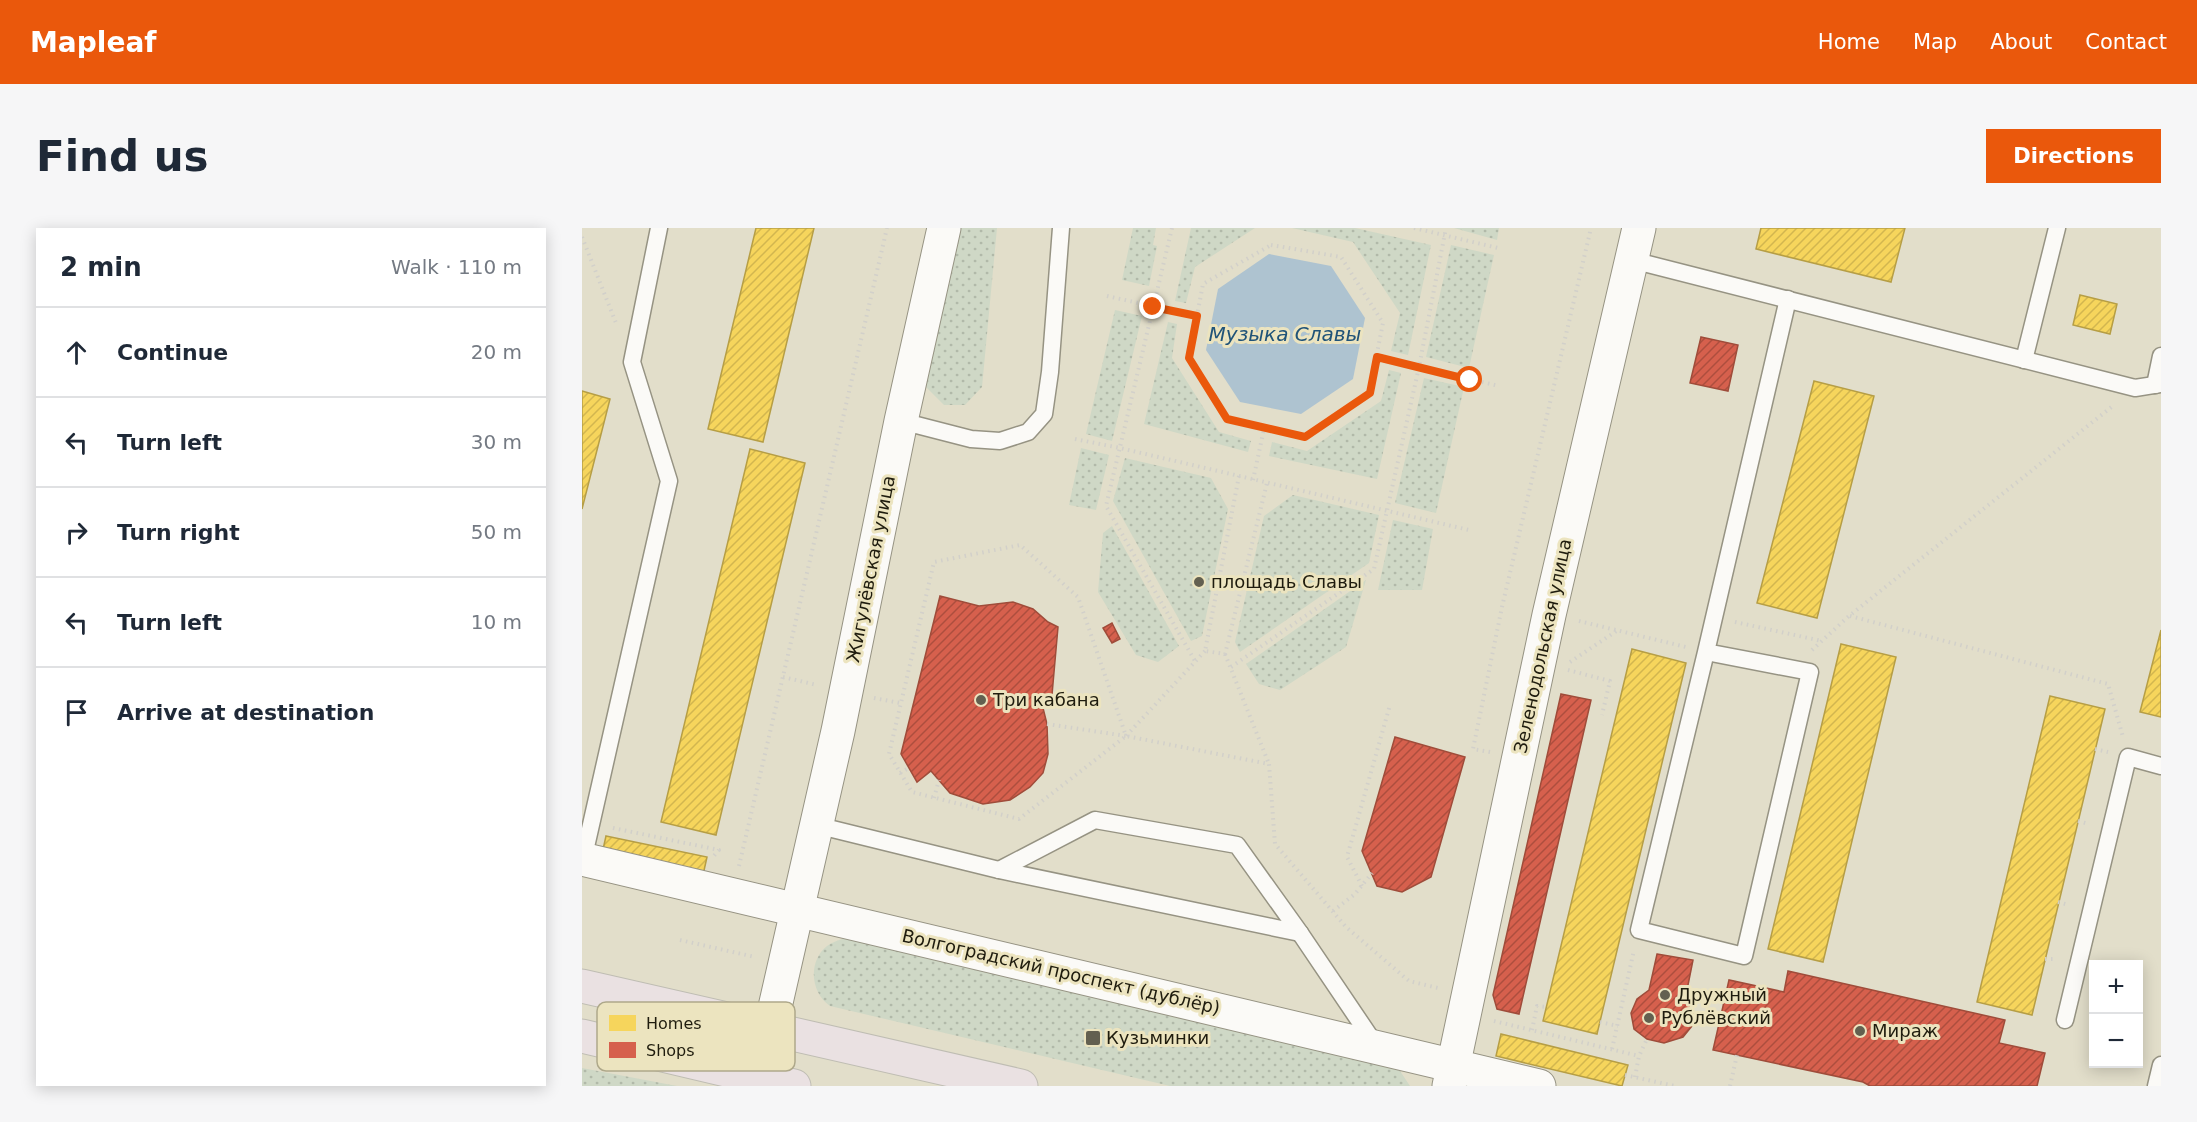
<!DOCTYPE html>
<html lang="en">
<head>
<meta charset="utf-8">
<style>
  :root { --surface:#fff; --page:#f6f6f7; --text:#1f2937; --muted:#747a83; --line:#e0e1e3; --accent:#ea580c }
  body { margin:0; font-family:"DejaVu Sans",sans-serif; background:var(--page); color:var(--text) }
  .controls { position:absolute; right:18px; bottom:18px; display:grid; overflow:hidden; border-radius:0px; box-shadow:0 3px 15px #0003 }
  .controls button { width:54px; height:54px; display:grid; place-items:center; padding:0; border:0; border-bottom:2px solid var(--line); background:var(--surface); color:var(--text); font:30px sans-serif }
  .stop { position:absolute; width:18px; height:18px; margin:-14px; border:4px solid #ea580c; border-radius:50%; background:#fff }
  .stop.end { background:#ea580c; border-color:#fff; box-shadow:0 2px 6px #0008 }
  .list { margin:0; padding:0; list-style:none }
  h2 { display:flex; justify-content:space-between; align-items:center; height:78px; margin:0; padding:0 24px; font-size:26px }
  h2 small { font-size:20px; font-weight:400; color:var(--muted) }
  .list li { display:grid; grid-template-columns:39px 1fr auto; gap:18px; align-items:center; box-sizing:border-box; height:90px; padding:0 24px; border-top:2px solid var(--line) }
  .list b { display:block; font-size:22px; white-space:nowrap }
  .list em { font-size:20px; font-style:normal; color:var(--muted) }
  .icon { flex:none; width:33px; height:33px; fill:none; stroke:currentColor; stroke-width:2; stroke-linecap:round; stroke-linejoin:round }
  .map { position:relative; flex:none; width:1579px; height:858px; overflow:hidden; border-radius:0px }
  header { display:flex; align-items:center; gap:36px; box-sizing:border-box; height:84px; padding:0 30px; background:var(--accent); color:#fff }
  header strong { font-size:28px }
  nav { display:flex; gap:33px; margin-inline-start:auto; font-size:21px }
  .intro { display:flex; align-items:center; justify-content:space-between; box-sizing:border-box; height:144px; padding:0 36px }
  h1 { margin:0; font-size:42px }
  .button { padding:15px 27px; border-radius:0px; background:var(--accent); color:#fff; font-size:21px; font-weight:700 }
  main { display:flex; gap:36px; padding:0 36px }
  aside { flex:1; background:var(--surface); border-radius:0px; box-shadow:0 3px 15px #0003 }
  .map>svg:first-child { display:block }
  .green { fill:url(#green-dots) }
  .water { fill:#aec3d0 }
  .homes { fill:url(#homes-hatch); stroke:#b69e45; stroke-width:1.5 }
  .shops { fill:url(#shops-hatch); stroke:#9f4c3a; stroke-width:1.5 }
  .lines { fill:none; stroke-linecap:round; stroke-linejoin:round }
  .lane-casing { stroke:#969383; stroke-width:19 }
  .secondary-casing { stroke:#969383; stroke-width:35 }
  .primary-casing { stroke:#bfbdb3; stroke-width:35 }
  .path { stroke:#d2d0ca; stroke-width:4; stroke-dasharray:1.5 4.5; stroke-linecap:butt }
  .lane { stroke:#fbfaf7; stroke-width:16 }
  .secondary { stroke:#fbfaf7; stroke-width:33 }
  .primary { stroke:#eae1e2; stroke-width:33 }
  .route { stroke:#ea580c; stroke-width:8 }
  .poi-dot { fill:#636050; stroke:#ece4bf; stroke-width:2 }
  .labels { text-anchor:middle; stroke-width:6; stroke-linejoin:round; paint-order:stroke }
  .street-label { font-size:18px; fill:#1f1c0e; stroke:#ece4bf }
  .poi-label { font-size:18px; fill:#1f1c0e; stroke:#ece4bf; text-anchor:start }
  .water-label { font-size:20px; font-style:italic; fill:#205378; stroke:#ece4bf }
  .key { fill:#ece4bf; stroke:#aea88a; stroke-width:1.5 }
  .key-label { font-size:16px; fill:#1f1c0e }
</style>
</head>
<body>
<header>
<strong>Mapleaf</strong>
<nav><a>Home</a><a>Map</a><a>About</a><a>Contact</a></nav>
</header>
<div class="intro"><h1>Find us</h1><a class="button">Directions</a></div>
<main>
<aside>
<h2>2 min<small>Walk · 110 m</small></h2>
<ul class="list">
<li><svg class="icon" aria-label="ahead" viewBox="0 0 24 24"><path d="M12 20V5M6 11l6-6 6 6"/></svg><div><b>Continue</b></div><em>20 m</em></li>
<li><svg class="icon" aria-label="left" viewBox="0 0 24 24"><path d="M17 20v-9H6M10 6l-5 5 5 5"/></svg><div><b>Turn left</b></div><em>30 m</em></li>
<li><svg class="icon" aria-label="right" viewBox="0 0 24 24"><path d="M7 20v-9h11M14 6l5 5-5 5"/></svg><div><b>Turn right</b></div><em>50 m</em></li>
<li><svg class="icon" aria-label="left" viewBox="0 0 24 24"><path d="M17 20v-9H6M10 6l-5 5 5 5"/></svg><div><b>Turn left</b></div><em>10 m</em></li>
<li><svg class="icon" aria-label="arrive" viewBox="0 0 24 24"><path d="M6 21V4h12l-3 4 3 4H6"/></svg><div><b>Arrive at destination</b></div></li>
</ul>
</aside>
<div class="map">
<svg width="1579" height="858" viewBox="0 0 1579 858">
  <defs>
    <pattern id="green-dots" width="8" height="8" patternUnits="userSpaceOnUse" patternTransform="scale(1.5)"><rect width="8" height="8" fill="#cfd8c6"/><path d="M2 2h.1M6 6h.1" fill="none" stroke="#b1b9a9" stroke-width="1.8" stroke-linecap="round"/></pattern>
    <pattern id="homes-hatch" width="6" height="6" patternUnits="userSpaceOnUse" patternTransform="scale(1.5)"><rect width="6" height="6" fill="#f6d55c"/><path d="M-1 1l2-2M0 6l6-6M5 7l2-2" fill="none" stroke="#d2b64f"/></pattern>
    <pattern id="shops-hatch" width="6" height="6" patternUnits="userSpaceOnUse" patternTransform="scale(1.5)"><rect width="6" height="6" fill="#d6604d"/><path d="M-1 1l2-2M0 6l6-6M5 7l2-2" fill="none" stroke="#ad4e3e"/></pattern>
  </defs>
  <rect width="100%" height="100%" fill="#e2deca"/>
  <g class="green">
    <polygon points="373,0 415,0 400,159 383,177 362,177 341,156"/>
    <polygon points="551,0 574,0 571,17 575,18 567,58 540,52"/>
    <polygon points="609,0 673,0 613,39 604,75 593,73"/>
    <polygon points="710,0 773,0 849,17 826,127 809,123 818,85 771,14"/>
    <polygon points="872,0 917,0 915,12"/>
    <polygon points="869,17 912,27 887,140 844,129"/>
    <polygon points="533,82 560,88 530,213 504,206"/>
    <polygon points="586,94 595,96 590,130 637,204 669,213 666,224 562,196"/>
    <polygon points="807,142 819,145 795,251 687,228 690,214 725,223 799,173"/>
    <polygon points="842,150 882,159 854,285 813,275"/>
    <polygon points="499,220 527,227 514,282 487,277"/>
    <polygon points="543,230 629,250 646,281 620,408 609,413 531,273"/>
    <polygon points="711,267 797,287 787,335 658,424 653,414 682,288"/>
    <polygon points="811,292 851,301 840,362 796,362"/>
    <polygon points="530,298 597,418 576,434 554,427 516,364 521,305"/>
    <polygon points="784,352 764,419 698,462 677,456 664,436"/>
    <path d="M263,710L816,840L828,858H588L248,778C228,764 226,733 245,718C251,714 257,712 263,710Z"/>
    <polygon points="0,840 95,858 0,858"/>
  </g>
  <polygon class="water" points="687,26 749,38 783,90 771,151 719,186 658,174 624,122 636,61"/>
  <g class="homes">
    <polygon points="174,0 232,0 181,214 126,201"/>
    <polygon points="1179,0 1323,0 1309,54 1174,21"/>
    <polygon points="1498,67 1535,76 1528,106 1491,97"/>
    <polygon points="1232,153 1292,168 1235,390 1175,375"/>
    <polygon points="0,163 28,171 0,281"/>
    <polygon points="168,221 223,235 134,607 79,594"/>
    <polygon points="1579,402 1579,489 1558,484"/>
    <polygon points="1259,416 1314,429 1241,734 1186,721"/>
    <polygon points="1050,421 1104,435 1015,806 961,793"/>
    <polygon points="1468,468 1523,481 1450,787 1395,774"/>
    <polygon points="24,608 125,629 121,647 20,626"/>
    <polygon points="919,806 1046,837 1040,858 914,828"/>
  </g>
  <g class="shops">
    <polygon points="1119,109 1156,117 1146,163 1108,155"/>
    <polygon points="358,368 397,378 431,374 451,381 466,394 476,399 470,467 460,476 465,496 466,526 461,545 448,559 428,572 401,576 368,565 349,543 335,554 319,526"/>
    <polygon points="530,395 538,411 530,415 521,400"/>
    <polygon points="979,466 1009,472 937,786 915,781 911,767"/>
    <polygon points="813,509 883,529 849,649 820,664 795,658 780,623"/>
    <polygon points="1075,726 1111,732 1103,772 1111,782 1110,798 1101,809 1082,815 1065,811 1052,801 1049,785 1055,771 1067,762"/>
    <polygon points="1206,743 1423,792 1417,815 1463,825 1455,858 1288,858 1281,854 1131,822 1147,752 1202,764"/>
  </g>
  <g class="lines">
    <g class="lane-casing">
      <g id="lane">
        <polyline points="1050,32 1553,160 1579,156"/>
        <polyline points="1442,132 1475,0"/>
        <polyline points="1573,157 1579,128"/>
        <polyline points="319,193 389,211 418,213 446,204 462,186 468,144 479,0"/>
        <polyline points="1124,424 1057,702 1162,728 1228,444 1124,424 1206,71"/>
        <polyline points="234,597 417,642 718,705"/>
        <polyline points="1,632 87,253 50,134 77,0"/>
        <polyline points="417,642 513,592 655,617 718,705 795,819"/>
        <polyline points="1483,792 1546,529 1579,538"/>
        <polyline points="1574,858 1579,837"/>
      </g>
    </g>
    <g class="secondary-casing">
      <g id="secondary">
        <polyline points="0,631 957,858"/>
        <polyline points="175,858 256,503 319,193 362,0"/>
        <polyline points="867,858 967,387 1057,0"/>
      </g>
    </g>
    <g class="primary-casing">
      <g id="primary">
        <polyline points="0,758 439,858"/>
        <polyline points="0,808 212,858"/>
      </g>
    </g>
    <g class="path">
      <polyline points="590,0 524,278 613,433"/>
      <polyline points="832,0 916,20"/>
      <polyline points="0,9 34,95"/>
      <polygon points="689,17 759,29 801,95 787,165 723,209 645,191 607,130 621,56"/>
      <polyline points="525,68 615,88"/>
      <polyline points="795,129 917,158"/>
      <polyline points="493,211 538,220 887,302"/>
      <polyline points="657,248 623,423 643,426 685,255"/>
      <polyline points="671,252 682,201"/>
      <polyline points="1268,388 1526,456 1541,509"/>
      <polyline points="997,393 1104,419"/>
      <polyline points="1153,394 1240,413"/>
      <polyline points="1230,422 1267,388 1532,177"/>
      <polyline points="623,423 544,508 496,369 438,317 352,334 307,526 330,564 437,591 544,508 687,536 693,616 764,699 827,753 856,760"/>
      <polyline points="643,426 687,536"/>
      <polyline points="988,434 1036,402"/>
      <polyline points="649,439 792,341 837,139 864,0"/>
      <polyline points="986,442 1028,453 1020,487"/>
      <polyline points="201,449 235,457"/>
      <polyline points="292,470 318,475"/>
      <polyline points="465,496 544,508"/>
      <polyline points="1513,521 1526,524"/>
      <polyline points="908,524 891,521 920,379 1009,0"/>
      <polyline points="318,545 327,540"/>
      <polyline points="352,570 357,552"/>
      <polyline points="1496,593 1507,596"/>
      <polyline points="31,600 137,622 130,630"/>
      <polyline points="157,638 305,0"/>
      <polyline points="780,658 765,629 808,477"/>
      <polyline points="1476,674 1487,677"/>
      <polyline points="751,683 773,666 790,645"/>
      <polyline points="98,712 173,729"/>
      <polyline points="1463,731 1474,731"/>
      <polyline points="912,793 1057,828"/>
      <polyline points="1018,794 1036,798"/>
      <polyline points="950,802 955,778 964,779"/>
      <polyline points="1030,821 1052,722"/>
      <polyline points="1043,847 1093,858"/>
      <polyline points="1053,849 1057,828 1065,811"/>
      <polyline points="1148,858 1155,827"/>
    </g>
    <use href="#lane" class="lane"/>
    <use href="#secondary" class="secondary"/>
    <use href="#primary" class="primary"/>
  </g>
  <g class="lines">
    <polyline class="route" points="571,79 615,88 607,130 645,191 723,209 788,165 795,129 888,152"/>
  </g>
  <g class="poi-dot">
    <circle cx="617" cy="354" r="6"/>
    <circle cx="399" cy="472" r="6"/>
    <circle cx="1083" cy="767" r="6"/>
    <circle cx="1067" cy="790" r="6"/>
    <circle cx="1278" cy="803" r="6"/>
    <rect x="503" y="802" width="16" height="16" rx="3"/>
  </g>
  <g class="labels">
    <g class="street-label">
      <text transform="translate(289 341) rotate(-79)" y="6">Жигулёвская улица</text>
      <text transform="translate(961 418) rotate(-78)" y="6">Зеленодольская улица</text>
      <text transform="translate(479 744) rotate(13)" y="6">Волгоградский проспект (дублёр)</text>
    </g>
    <g class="poi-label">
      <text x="629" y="360">площадь Славы</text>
      <text x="411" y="478">Три кабана</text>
      <text x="1095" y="773">Дружный</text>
      <text x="1079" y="796">Рублёвский</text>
      <text x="1290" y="809">Мираж</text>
      <text x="524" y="816">Кузьминки</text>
    </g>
    <g class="water-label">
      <text x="703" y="113">Музыка Славы</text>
    </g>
  </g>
  <rect x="15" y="774" width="198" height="69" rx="9" class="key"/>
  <rect x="27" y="787" width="27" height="16" fill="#f6d55c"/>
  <rect x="27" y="814" width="27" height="16" fill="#d6604d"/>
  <g class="key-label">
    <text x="64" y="801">Homes</text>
    <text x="64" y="828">Shops</text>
  </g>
</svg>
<div class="controls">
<button>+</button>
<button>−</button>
</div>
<div class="stop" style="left:888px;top:152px"></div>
<div class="stop end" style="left:571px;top:79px"></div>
</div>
</main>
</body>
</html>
